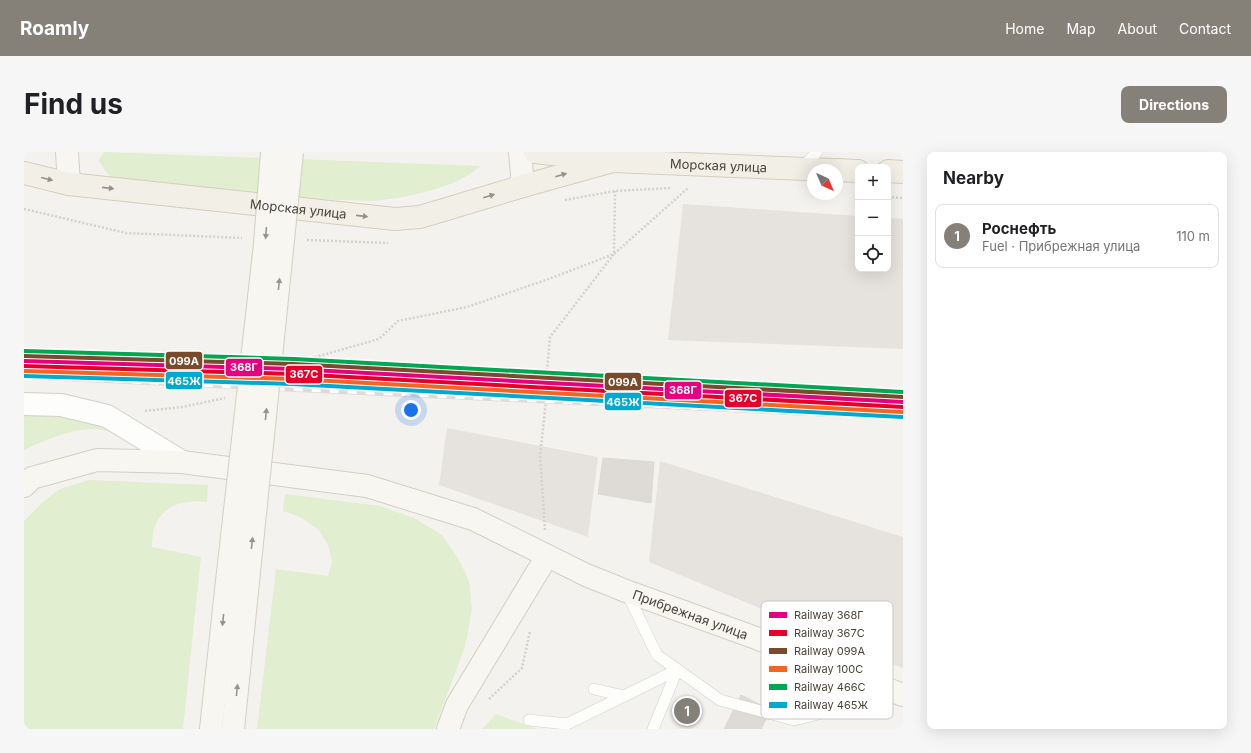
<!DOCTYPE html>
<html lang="en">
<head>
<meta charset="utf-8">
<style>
  :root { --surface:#fff; --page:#f6f6f6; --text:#202124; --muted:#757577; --line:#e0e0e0; --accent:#868178 }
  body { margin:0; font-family:Inter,sans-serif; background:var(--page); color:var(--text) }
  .controls { position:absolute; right:12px; top:12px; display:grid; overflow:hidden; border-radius:8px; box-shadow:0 4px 16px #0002 }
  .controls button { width:36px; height:36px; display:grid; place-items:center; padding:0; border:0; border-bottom:1px solid var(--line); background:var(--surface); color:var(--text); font:20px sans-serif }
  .compass { position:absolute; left:783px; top:12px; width:36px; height:36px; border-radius:50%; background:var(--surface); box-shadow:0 4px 16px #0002; rotate:136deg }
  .you { position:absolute; left:387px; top:258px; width:14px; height:14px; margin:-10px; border:3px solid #fff; border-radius:50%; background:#1a73e8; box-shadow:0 0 0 6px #1a73e833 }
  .badge { display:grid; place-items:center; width:26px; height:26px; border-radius:50%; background:var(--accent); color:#fff; font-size:13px; font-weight:700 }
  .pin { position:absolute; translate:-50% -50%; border:2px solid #fff; box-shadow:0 1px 4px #0006 }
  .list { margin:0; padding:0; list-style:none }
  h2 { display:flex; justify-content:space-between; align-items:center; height:52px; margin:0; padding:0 16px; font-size:17px }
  h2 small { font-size:13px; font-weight:400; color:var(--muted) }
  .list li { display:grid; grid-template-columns:26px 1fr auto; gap:12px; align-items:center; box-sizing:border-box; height:64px; margin:0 8px 8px; padding:0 8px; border:1px solid var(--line); border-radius:8px }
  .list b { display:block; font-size:15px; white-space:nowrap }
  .list p { margin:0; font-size:13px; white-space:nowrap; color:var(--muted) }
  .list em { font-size:13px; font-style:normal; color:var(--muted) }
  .icon { flex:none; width:22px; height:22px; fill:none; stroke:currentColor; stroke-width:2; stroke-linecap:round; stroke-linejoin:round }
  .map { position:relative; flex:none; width:879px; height:577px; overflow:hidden; border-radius:8px }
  header { display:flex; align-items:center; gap:24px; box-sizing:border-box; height:56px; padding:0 20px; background:var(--accent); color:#fff }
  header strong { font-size:19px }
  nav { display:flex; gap:22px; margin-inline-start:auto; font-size:14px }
  .intro { display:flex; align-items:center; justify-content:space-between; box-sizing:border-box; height:96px; padding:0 24px }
  h1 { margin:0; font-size:28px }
  .button { padding:10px 18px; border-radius:8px; background:var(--accent); color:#fff; font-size:14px; font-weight:700 }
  main { display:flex; gap:24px; padding:0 24px }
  aside { flex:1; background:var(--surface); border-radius:8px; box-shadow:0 4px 16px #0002 }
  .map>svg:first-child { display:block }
  .green { fill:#e1eecf }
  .parking { fill:#e6e3df }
  .building { fill:#dedbd6; stroke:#dcd9d4 }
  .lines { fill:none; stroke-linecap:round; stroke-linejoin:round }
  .service-casing { stroke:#d2d0cb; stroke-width:12 }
  .minor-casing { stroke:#d2d0cb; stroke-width:24 }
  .secondary-casing { stroke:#d3cfc5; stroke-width:24 }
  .primary-casing { stroke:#d6cebb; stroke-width:24 }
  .path { stroke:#d3d2cc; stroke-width:2.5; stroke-dasharray:2 2; stroke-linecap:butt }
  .service { stroke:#fdfdfc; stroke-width:11 }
  .minor { stroke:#fdfdfc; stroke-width:22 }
  .secondary { stroke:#f7f6f1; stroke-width:22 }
  .primary { stroke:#f2efe6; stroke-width:22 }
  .rail-casing { stroke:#dbdbda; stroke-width:4.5 }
  .rail { stroke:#fff; stroke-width:3; stroke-dasharray:9; stroke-linecap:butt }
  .secondary-bridge-casing { stroke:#d3cfc5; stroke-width:24; stroke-linecap:butt }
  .secondary-bridge { stroke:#f7f6f1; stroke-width:22 }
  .rail-1-casing { stroke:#fff; stroke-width:7 }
  .rail-2-casing { stroke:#fff; stroke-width:7 }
  .rail-3-casing { stroke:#fff; stroke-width:7 }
  .rail-4-casing { stroke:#fff; stroke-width:7 }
  .rail-5-casing { stroke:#fff; stroke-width:7 }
  .rail-6-casing { stroke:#fff; stroke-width:7 }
  .rail-1 { stroke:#e5007d; stroke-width:4 }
  .rail-2 { stroke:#e4002b; stroke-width:4 }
  .rail-3 { stroke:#7a4b2a; stroke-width:4 }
  .rail-4 { stroke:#f26522; stroke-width:4 }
  .rail-5 { stroke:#00a651; stroke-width:4 }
  .rail-6 { stroke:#00a9ce; stroke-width:4 }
  .oneway { fill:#969187 }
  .oneway2 { fill:#98948c }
  .labels { text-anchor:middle; stroke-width:3; stroke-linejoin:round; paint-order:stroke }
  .street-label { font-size:13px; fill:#4b4439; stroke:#fff }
  .key { fill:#fff; stroke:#c9c7c4; stroke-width:1 }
  .key-label { font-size:11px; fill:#4b4439 }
  .line-badge { stroke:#fff; stroke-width:1.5 }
  .badge-label { font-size:11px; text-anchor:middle; font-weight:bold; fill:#fff }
</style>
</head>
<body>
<header>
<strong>Roamly</strong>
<nav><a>Home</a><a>Map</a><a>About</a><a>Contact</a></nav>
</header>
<div class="intro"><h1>Find us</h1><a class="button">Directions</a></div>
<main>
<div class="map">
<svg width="879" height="577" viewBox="0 0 879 577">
  <rect width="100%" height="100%" fill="#f4f2ee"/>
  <g class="green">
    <path d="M80,0L457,14C451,18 445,23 439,26C419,38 370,48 347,49L109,41C95,35 82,22 75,9L76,5Z"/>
    <path d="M0,257L82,269L95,281C87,280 76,277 68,277C44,278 21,288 0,298Z"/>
    <path d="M65,328L184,333L183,350C149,347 128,359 128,395L177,405L159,577H0V369L19,350L36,337Z"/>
    <polygon points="261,342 356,354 390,366 418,383 435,408 445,429 448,457 441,495 410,577 233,577 252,417 304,424 308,410 304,393 295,378 278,366 259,359"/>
    <polygon points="472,562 513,577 458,577"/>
  </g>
  <g class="parking">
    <polygon points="659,52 834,64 834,117 864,117 864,66 879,67 879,197 644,188"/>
    <polygon points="423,276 574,305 564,385 415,333"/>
    <polygon points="636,309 879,385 879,516 625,410"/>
  </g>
  <g class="building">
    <polygon points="579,306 630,310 627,351 574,342"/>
    <polygon points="717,543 747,558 737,577 700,577"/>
  </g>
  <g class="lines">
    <g class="service-casing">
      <g id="service">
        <polyline points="777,17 793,0"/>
        <polyline points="602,439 633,503 696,548 770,568 871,543"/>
        <polyline points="570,537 600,544"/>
        <polyline points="505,568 543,572 653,518"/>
        <polyline points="629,577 653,518"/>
      </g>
    </g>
    <g class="minor-casing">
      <polyline id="minor" points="0,252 37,253 83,264 158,310"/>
    </g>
    <g class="secondary-casing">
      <g id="secondary">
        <polyline points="43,0 45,32"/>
        <polyline points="496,0 499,34"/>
        <path id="s1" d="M0,334L8,326L73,308L158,310L343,334L449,367L562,423L602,439L732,486L879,543"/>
        <polyline points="187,577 203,429"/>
        <polyline points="209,577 224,430"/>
        <polyline points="424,577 433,553 523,404"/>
      </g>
    </g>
    <g class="primary-casing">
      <g id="primary">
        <path id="s2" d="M511,0L589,9L807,18"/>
        <polyline points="813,18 834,19"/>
        <polyline points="864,19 879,20"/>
        <path id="s3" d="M0,21L45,32L371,67L396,65L499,34L589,9"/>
      </g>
    </g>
    <g class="path">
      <polyline points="864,45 879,46"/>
      <polyline points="541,48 591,39 647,36"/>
      <polyline points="0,57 102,81 218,86"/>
      <polyline points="283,88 364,91"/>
      <polyline points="270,217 288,206 355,187 374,169 443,155 522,128 590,102 664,36"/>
      <polyline points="121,259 158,255 201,246"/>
      <polyline points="521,378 516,304 522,249 522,231 526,185 590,102 591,39"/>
      <polyline points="465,547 498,516 506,479"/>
    </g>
    <use href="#service" class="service"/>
    <use href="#minor" class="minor"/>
    <use href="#secondary" class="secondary"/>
    <use href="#primary" class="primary"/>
    <g class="rail-casing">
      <polyline id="rail" points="0,225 879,266"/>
    </g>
    <use href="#rail" class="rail"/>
    <g class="secondary-bridge-casing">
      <g id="secondary-bridge">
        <polyline points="203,429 241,92 248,0"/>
        <polyline points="224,430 268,0"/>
      </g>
    </g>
    <use href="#secondary-bridge" class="secondary-bridge"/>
    <g class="rail-1-casing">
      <polyline id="rail-1" points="0,209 269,217 879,250"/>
    </g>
    <g class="rail-2-casing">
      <polyline id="rail-2" points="0,214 269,222 879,255"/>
    </g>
    <g class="rail-3-casing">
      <polyline id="rail-3" points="0,204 269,212 879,245"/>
    </g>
    <g class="rail-4-casing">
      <polyline id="rail-4" points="0,219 269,227 878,260"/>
    </g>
    <g class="rail-5-casing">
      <polyline id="rail-5" points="0,199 270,207 879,240"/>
    </g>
    <g class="rail-6-casing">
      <polyline id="rail-6" points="0,224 268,232 878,265"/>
    </g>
    <use href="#rail-1" class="rail-1"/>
    <use href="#rail-2" class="rail-2"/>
    <use href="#rail-3" class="rail-3"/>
    <use href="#rail-4" class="rail-4"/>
    <use href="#rail-5" class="rail-5"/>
    <use href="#rail-6" class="rail-6"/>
  </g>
  <defs><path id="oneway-solid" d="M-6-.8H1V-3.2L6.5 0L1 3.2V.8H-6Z"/></defs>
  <g class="oneway">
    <use href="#oneway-solid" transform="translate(537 23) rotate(-16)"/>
    <use href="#oneway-solid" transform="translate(23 27) rotate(14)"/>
    <use href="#oneway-solid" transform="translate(84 36) rotate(6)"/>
    <use href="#oneway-solid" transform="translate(465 44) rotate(-17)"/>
    <use href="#oneway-solid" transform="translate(338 64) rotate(6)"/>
  </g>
  <g class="oneway2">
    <use href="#oneway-solid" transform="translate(242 81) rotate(94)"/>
    <use href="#oneway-solid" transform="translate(255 132) rotate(-84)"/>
    <use href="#oneway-solid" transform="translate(242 262) rotate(-84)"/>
    <use href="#oneway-solid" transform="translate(228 391) rotate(-84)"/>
    <use href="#oneway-solid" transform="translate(199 468) rotate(96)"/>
    <use href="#oneway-solid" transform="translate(213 538) rotate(-84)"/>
  </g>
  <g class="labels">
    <g class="street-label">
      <text dy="5" stroke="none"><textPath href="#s2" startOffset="184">Морская улица</textPath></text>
      <text dy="5" stroke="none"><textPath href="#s3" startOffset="277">Морская улица</textPath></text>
      <text dy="5" stroke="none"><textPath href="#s1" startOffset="699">Прибрежная улица</textPath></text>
    </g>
  </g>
  <rect x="737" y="449" width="132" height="118" rx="6" class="key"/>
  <rect x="745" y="460" width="18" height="6" fill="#e5007d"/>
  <rect x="745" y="478" width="18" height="6" fill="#e4002b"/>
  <rect x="745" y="496" width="18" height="6" fill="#7a4b2a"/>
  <rect x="745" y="514" width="18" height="6" fill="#f26522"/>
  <rect x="745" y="532" width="18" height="6" fill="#00a651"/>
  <rect x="745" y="550" width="18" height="6" fill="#00a9ce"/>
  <g class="key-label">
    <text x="770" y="467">Railway 368Г</text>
    <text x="770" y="485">Railway 367С</text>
    <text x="770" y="503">Railway 099А</text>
    <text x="770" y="521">Railway 100C</text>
    <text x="770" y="539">Railway 466С</text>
    <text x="770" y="557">Railway 465Ж</text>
  </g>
  <g class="line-badge">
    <rect x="141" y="199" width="38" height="19" rx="4" fill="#7a4b2a"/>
    <rect x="201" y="206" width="38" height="19" rx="4" fill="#e5007d"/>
    <rect x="261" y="213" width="38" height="19" rx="4" fill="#e4002b"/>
    <rect x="141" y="219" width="38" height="19" rx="4" fill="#00a9ce"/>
    <rect x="580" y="220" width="38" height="19" rx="4" fill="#7a4b2a"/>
    <rect x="640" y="229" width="38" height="19" rx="4" fill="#e5007d"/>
    <rect x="700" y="237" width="38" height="19" rx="4" fill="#e4002b"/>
    <rect x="580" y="240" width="38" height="19" rx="4" fill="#00a9ce"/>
  </g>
  <g class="badge-label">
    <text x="160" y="213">099А</text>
    <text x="220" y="219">368Г</text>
    <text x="280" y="226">367С</text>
    <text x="160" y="233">465Ж</text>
    <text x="599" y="234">099А</text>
    <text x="659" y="242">368Г</text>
    <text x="719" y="250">367С</text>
    <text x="599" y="254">465Ж</text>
  </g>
</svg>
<div class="controls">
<button>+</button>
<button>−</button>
<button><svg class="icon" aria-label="locate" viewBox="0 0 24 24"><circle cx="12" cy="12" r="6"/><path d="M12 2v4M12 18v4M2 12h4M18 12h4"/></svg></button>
</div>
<svg class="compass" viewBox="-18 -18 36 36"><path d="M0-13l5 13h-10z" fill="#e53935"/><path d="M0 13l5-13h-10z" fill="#757577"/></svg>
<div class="you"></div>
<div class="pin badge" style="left:663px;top:559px">1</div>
</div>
<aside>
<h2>Nearby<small></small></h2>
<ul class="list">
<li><span class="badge">1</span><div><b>Роснефть</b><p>Fuel · Прибрежная улица</p></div><em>110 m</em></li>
</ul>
</aside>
</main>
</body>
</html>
